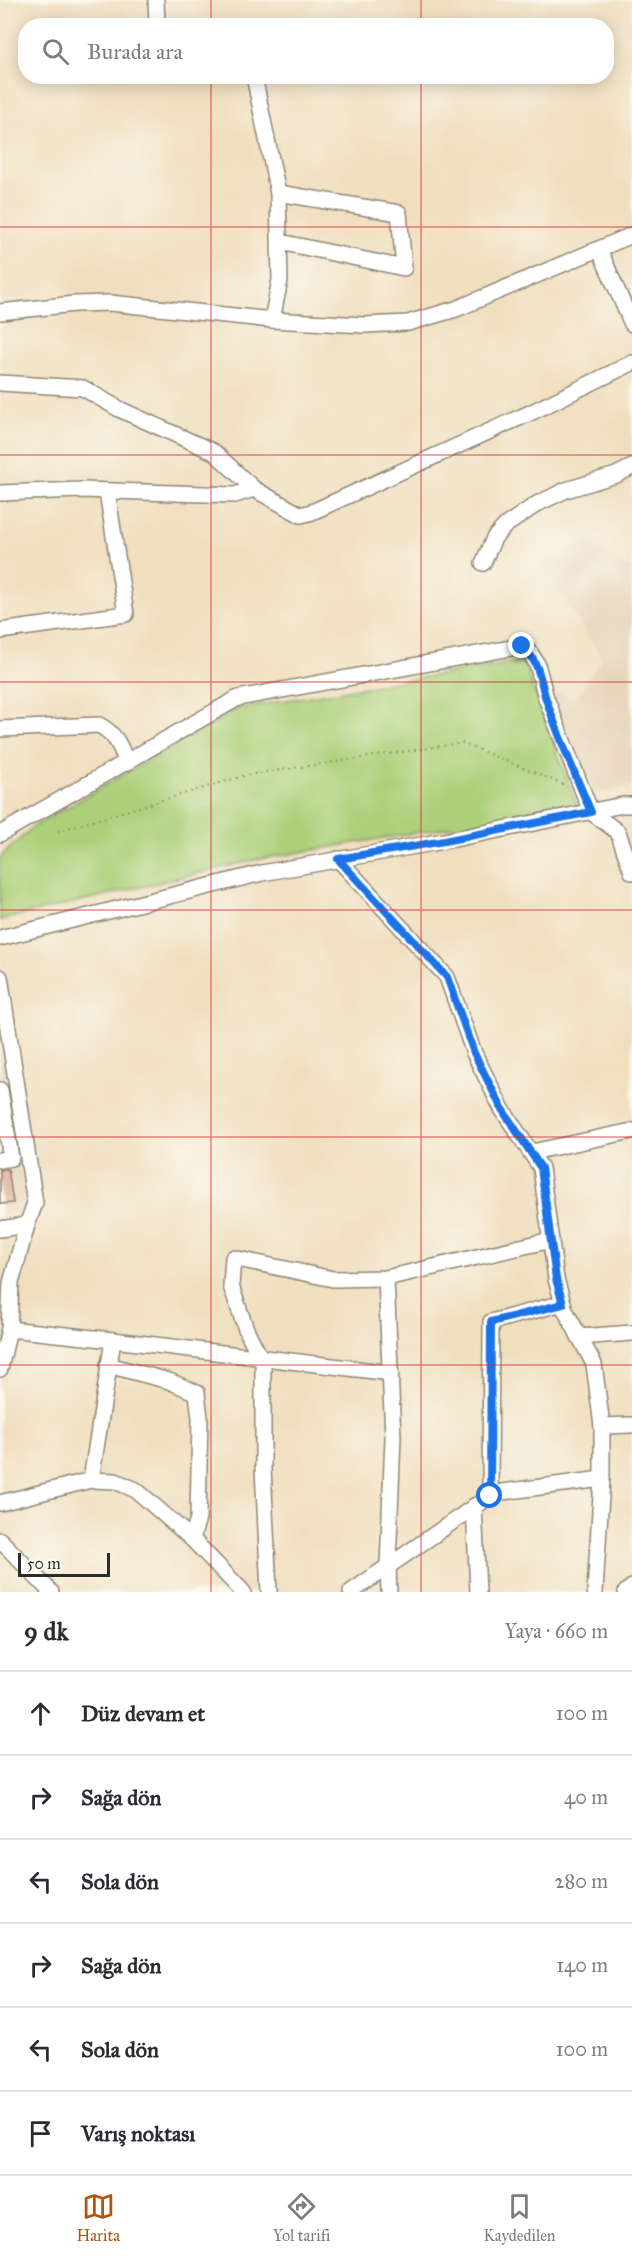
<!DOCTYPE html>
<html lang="tr">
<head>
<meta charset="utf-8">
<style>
  :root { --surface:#fff; --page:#f7f7f7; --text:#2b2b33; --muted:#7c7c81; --line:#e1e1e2; --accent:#b45309 }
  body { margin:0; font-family:"IM FELL Great Primer",serif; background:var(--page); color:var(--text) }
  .scale { position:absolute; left:18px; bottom:15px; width:92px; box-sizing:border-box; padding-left:6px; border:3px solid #2b2b2b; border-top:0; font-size:16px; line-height:21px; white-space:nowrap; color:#2b2b2b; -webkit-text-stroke:4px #fbf7ec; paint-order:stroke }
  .stop { position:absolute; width:18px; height:18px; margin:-14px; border:4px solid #1a73e8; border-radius:50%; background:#fff }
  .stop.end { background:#1a73e8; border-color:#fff; box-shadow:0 2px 6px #0008 }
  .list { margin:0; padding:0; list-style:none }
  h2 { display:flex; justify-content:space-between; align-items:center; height:78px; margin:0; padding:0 24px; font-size:26px }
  h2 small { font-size:20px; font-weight:400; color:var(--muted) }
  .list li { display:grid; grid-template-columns:39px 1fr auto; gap:18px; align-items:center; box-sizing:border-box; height:84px; padding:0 24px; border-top:2px solid var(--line) }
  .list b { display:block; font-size:22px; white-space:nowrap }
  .list em { font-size:20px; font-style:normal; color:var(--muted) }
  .icon { flex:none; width:33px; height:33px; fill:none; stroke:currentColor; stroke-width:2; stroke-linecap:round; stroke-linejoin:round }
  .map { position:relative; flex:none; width:632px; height:1592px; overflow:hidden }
  .search { position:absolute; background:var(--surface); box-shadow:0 3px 15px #0003; left:18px; right:18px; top:18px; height:66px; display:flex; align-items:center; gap:15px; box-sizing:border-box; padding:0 21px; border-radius:24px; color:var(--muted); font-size:22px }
  .sheet { height:582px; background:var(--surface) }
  nav { display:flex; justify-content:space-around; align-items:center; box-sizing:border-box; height:84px; border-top:2px solid var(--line); background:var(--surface); font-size:16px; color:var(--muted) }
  nav a { display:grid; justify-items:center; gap:3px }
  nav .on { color:var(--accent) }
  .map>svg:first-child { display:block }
  .built { fill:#e4d0b4 }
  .green { fill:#acd079; stroke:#6c7e52; stroke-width:1.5 }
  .building { fill:#da9580 }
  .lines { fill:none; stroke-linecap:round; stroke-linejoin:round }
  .minor-casing { stroke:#8e8575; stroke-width:18 }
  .path { stroke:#8e8575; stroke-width:2; stroke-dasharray:1.5 4.5; stroke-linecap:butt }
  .minor { stroke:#fff; stroke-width:15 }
  .route { stroke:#1a73e8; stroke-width:8 }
  .grid { fill:none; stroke:#d62828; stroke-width:1.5; stroke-opacity:0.55 }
</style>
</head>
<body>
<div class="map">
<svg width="632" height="1592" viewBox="0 0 632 1592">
  <rect width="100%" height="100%" fill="#fbf7ec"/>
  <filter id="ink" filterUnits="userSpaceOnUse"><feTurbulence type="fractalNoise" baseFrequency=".0167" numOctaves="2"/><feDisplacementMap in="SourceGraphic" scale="12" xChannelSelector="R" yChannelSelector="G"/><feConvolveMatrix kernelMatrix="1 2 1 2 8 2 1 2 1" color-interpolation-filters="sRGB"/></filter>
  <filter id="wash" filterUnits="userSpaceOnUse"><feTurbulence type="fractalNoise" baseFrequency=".008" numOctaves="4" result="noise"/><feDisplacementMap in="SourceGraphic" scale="24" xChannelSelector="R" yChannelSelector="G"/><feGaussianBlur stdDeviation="1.35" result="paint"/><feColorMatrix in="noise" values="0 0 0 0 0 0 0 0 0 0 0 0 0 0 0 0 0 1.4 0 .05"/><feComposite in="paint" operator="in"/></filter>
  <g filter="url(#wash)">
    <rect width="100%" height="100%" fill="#f0dfbf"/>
    <g class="built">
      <polygon points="588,542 629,567 632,565 632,786 606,792 593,792 552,699 556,693 575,698 602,659 541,562"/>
      <polygon points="0,1025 25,1202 21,1211 0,1214"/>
    </g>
    <polygon class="green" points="523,661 577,806 259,859 0,920 0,857 33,827 239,708"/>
    <g id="blocks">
      <polygon class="building" points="8,1169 13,1203 0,1204 0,1170"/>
    </g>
  </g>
  <g filter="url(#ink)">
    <use href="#blocks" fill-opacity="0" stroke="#8e8575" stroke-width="1.5"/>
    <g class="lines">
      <g class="minor-casing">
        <g id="minor">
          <polyline points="156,0 157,26"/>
          <polyline points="254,76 278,193 280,280 272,320"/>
          <polyline points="278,193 399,213 404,268 280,242"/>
          <polyline points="599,249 632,324"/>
          <polyline points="0,312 75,304 110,303 272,320 364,325 408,323 456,309 632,235"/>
          <polyline points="0,383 83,388 119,409 214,452 254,489 301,515 312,512 532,412 632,363"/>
          <polyline points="0,493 82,490 235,495 254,489"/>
          <polyline points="483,563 494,538 506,525 537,504 566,490 616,475 632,467"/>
          <polyline points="0,631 126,614 107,491"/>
          <path d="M0,729L99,725C116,734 120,746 127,763"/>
          <polyline points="0,834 238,698 522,646 531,654 537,664 546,698 591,812 618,832 632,872"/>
          <polyline points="338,859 447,977 474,1053 502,1109 541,1168 556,1279 565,1310 594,1364 602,1426 602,1479 595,1592"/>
          <polyline points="0,938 262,873 444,841 623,805 632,805"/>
          <polyline points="0,977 35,1203 27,1225"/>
          <polyline points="0,1090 11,1158 0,1160"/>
          <polyline points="532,1152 632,1131"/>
          <polyline points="0,1229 27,1225 11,1283 9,1329"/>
          <polyline points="386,1278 393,1437 388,1566 389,1592"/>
          <polyline points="579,1337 632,1333"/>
          <polyline points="113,1340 391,1373"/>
          <polyline points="108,1365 169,1381 197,1393 200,1418 198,1518 192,1539"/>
          <polyline points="0,1369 9,1329 113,1340 91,1480"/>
          <polyline points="602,1426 632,1425"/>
          <polyline points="490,1496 491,1322 563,1303"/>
          <polyline points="0,1503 91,1480 115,1481 136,1490 192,1539 243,1592"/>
          <polyline points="474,1506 478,1592"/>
          <polyline points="0,1540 51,1592"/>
          <polyline points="269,1592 263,1468 263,1363 246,1329 231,1286 233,1258 333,1279 386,1278 551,1240"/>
          <polyline points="351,1592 490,1496 502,1492 602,1479"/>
          <polyline points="626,1592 632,1587"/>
        </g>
      </g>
      <polyline class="path" points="58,831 247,775 462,743 565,785"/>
      <use href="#minor" class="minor"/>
    </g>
  </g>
  <g class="lines" filter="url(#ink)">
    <path class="route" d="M490,1496L491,1322L563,1304L556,1279L541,1168L502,1109L474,1053L447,977L338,859L444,841L591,812C575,775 559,737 546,699C539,677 540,663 522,646"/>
  </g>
  <path class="grid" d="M211,0V26M421,0V26M211,76V1592M421,76V1592M0,227H632M0,455H632M0,682H632M0,910H632M0,1137H632M0,1365H632"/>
</svg>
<div class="scale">50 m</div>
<div class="stop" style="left:490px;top:1496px"></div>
<div class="stop end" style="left:522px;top:646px"></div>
<div class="search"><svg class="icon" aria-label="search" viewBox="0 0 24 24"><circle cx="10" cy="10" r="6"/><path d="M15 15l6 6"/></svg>Burada ara</div>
</div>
<section class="sheet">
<h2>9 dk<small>Yaya · 660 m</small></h2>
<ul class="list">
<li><svg class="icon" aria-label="ahead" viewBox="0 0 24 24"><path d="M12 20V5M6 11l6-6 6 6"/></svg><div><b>Düz devam et</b></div><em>100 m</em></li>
<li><svg class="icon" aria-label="right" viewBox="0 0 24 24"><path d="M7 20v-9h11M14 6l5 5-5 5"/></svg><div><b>Sağa dön</b></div><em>40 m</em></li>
<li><svg class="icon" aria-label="left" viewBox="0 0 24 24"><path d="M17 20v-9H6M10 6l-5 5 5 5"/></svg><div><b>Sola dön</b></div><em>280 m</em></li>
<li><svg class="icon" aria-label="right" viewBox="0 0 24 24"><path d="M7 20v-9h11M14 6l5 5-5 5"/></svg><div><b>Sağa dön</b></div><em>140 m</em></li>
<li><svg class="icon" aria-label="left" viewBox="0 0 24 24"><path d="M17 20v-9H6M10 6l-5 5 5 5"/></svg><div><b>Sola dön</b></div><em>100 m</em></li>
<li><svg class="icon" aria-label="arrive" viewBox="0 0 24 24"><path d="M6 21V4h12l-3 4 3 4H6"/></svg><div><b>Varış noktası</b></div></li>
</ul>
</section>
<nav>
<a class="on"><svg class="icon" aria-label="map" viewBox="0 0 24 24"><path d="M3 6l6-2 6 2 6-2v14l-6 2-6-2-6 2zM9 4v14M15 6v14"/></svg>Harita</a>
<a><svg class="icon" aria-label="directions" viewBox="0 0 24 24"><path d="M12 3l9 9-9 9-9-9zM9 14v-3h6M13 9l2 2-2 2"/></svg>Yol tarifi</a>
<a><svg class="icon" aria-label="saved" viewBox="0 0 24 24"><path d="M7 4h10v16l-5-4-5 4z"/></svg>Kaydedilen</a>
</nav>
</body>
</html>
